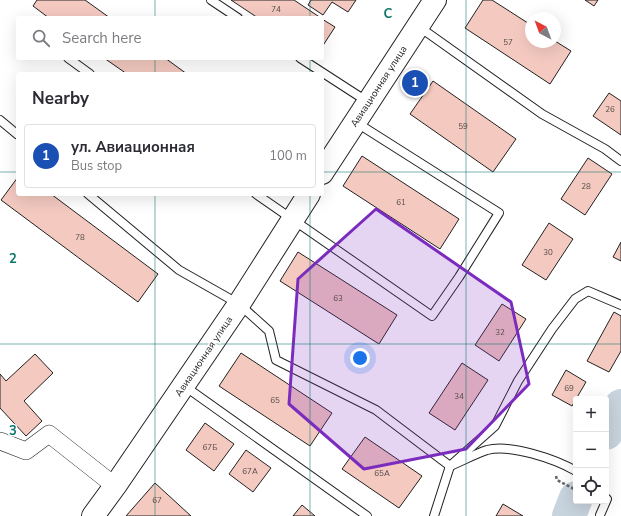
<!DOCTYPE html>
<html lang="en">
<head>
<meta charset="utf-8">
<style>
  :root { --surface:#fff; --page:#f2f2f3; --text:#2b2b33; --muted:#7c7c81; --line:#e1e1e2; --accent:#c62828 }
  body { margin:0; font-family:"Nunito Sans",sans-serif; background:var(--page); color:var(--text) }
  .controls { position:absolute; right:12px; bottom:12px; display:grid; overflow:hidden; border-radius:4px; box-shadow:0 4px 16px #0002 }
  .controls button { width:36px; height:36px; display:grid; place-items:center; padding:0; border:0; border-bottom:1px solid var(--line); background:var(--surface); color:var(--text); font:20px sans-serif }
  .compass { position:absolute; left:525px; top:12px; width:36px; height:36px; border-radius:50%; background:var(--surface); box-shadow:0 4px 16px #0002; rotate:319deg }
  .you { position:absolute; left:360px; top:358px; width:14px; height:14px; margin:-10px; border:3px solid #fff; border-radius:50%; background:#1a73e8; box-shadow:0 0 0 6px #1a73e833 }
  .badge { display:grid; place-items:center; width:26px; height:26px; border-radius:50%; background:var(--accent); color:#fff; font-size:13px; font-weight:700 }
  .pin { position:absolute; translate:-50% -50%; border:2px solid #fff; box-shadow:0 1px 4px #0006 }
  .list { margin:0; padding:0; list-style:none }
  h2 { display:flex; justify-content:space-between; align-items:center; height:52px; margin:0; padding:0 16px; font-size:17px }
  h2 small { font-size:13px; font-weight:400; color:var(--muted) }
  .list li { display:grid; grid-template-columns:26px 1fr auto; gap:12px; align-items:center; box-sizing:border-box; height:64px; margin:0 8px 8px; padding:0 8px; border:1px solid var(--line); border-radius:4px }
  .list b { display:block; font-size:15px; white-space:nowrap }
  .list p { margin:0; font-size:13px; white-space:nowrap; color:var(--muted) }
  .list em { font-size:13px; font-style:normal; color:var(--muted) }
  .icon { flex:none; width:22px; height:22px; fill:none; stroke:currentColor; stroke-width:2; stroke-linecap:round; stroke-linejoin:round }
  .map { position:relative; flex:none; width:621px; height:516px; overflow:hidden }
  .search { position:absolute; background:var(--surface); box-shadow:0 4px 16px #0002; left:16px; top:16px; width:308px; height:44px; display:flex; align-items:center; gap:10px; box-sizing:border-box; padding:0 14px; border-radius:4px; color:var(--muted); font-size:15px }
  .panel { position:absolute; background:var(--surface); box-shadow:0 4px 16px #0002; left:16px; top:72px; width:308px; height:124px; border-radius:4px }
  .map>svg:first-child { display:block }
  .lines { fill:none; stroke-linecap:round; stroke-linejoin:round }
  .river { stroke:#c7d3dd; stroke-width:34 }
  .building { fill:#f3c9c0; stroke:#222 }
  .lane-casing { stroke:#222; stroke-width:10 }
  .street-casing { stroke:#222; stroke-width:18 }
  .secondary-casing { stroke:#222; stroke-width:24 }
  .path { stroke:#646464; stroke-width:2.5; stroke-dasharray:3 2; stroke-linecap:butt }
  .lane { stroke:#fff; stroke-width:8 }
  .street { stroke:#fff; stroke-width:17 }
  .secondary { stroke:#fff; stroke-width:22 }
  .marked { fill:#7b2cbf; fill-opacity:0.2; stroke:#7b2cbf; stroke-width:3; stroke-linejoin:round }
  .grid { fill:none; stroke:#0f766e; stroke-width:1; stroke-opacity:0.55 }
  .labels { text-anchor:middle; stroke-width:3; stroke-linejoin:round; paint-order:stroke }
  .number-label { font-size:8px; fill:#564c4a }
  .street-label { font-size:10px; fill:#222; stroke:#fff }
  .grid-label { font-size:13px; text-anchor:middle; font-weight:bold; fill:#0f766e; stroke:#fff; stroke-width:3; stroke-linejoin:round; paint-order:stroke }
</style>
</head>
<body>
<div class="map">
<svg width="621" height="516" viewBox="0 0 621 516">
  <rect width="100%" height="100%" fill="#fff"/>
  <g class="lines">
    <g class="river">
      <polyline points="606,433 621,406"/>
      <polyline points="569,516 576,498"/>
    </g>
  </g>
  <g class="building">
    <polygon points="37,0 85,0 110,18 49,18 33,6"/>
    <polygon points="231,0 294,0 321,18 258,18"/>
    <polygon points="311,0 356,0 348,12 332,2 323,15 308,5"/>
    <polygon points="483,0 492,0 531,25 531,42 555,41 571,51 550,84 465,28"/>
    <polygon points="585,0 598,0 594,6"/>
    <polygon points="322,19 335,27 322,47"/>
    <polygon points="104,58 165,58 187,74 127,74"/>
    <polygon points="433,81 516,139 493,172 410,114"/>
    <polygon points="609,93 621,101 621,135 593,116"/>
    <polygon points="362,156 459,219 440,249 343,186"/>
    <polygon points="588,158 612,174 585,215 561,199"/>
    <polygon points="18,177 18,194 51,194 158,274 138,302 1,200"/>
    <polygon points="549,223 573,239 546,280 522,265"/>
    <polygon points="621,242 621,261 613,257"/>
    <polygon points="298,252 397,315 379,344 280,281"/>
    <polygon points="502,304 526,319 499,361 475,345"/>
    <polygon points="614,312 621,316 621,351 609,372 587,361"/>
    <polygon points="241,353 332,413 310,446 219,386"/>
    <polygon points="35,354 53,373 24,401 42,421 26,436 0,408 0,374 6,381"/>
    <polygon points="462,363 488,380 455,430 429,413"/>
    <polygon points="566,370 586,382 572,406 552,395"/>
    <polygon points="205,423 234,444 214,471 186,450"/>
    <polygon points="365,437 422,476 399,508 342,469"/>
    <polygon points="246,450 271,468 253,492 229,474"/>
    <polygon points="155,483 191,516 126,516"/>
    <polygon points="503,504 523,516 496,516"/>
    <polygon points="302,505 315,516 293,516"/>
  </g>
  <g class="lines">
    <g class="lane-casing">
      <g id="lane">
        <polyline points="211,0 238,18"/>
        <polyline points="418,26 542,114 605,149 621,161"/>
        <polyline points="68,58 90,74"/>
        <polyline points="300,58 368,102"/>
        <polyline points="0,120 18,135"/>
        <path d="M88,194L179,270L239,304L269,331L276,360L376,410L450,466C462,461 475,454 487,450C511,444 555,459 576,471"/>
        <polyline points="256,194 432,316 459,277 499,213 357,123"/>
        <polyline points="183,385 367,516"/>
        <polyline points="600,515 607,499 606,498"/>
        <polyline points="434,516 450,466 495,426 518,381 552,329 575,299 588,291 621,305"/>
      </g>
    </g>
    <g class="street-casing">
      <polyline id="street" points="0,441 26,451 49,434 115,486"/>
    </g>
    <g class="secondary-casing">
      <g id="secondary">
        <polyline points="322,173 435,0"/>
        <polyline points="93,516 115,486 239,304 309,194"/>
      </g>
    </g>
    <polyline class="path" points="556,476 557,480 576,490"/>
    <use href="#lane" class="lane"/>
    <use href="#street" class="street"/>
    <use href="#secondary" class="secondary"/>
  </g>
  <path class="marked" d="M376,209L511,302L529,384L466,449L364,469L289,404L298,279Z"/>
  <path class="grid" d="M155,0V18M310,0V18M466,0V516M155,58V74M310,58V74M0,172H18M322,172H621M155,194V516M310,194V516M0,344H621"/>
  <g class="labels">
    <g class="number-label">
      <text x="276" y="12">74</text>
      <text x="508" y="45">57</text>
      <text x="610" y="112">26</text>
      <text x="463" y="129">59</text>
      <text x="586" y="189">28</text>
      <text x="401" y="205">61</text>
      <text x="80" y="240">78</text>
      <text x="548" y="255">30</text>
      <text x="338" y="301">63</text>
      <text x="500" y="335">32</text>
      <text x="569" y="391">69</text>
      <text x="459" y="399">34</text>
      <text x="275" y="403">65</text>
      <text x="210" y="450">67Б</text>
      <text x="250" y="474">67А</text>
      <text x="382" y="476">65А</text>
      <text x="157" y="503">67</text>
    </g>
    <g class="street-label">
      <text transform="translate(378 86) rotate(-57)" y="4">Авиационная улица</text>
      <text transform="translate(203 356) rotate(-56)" y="4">Авиационная улица</text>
    </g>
  </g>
  <g class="grid-label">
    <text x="388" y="18">C</text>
    <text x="13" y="263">2</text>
    <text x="13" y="435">3</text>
  </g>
</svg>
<div class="controls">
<button>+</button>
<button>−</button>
<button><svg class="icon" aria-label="locate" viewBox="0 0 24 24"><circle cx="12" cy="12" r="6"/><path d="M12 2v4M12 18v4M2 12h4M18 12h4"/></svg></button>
</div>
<svg class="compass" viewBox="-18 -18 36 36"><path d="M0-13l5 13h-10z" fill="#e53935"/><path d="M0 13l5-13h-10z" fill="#7c7c81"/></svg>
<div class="you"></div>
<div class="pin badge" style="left:415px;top:83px;background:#1a4fb4">1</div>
<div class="search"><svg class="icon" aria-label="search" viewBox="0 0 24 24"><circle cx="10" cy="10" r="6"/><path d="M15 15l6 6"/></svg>Search here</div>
<section class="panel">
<h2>Nearby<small></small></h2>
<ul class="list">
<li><span class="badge" style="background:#1a4fb4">1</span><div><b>ул. Авиационная</b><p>Bus stop</p></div><em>100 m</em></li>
</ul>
</section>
</div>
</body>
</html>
